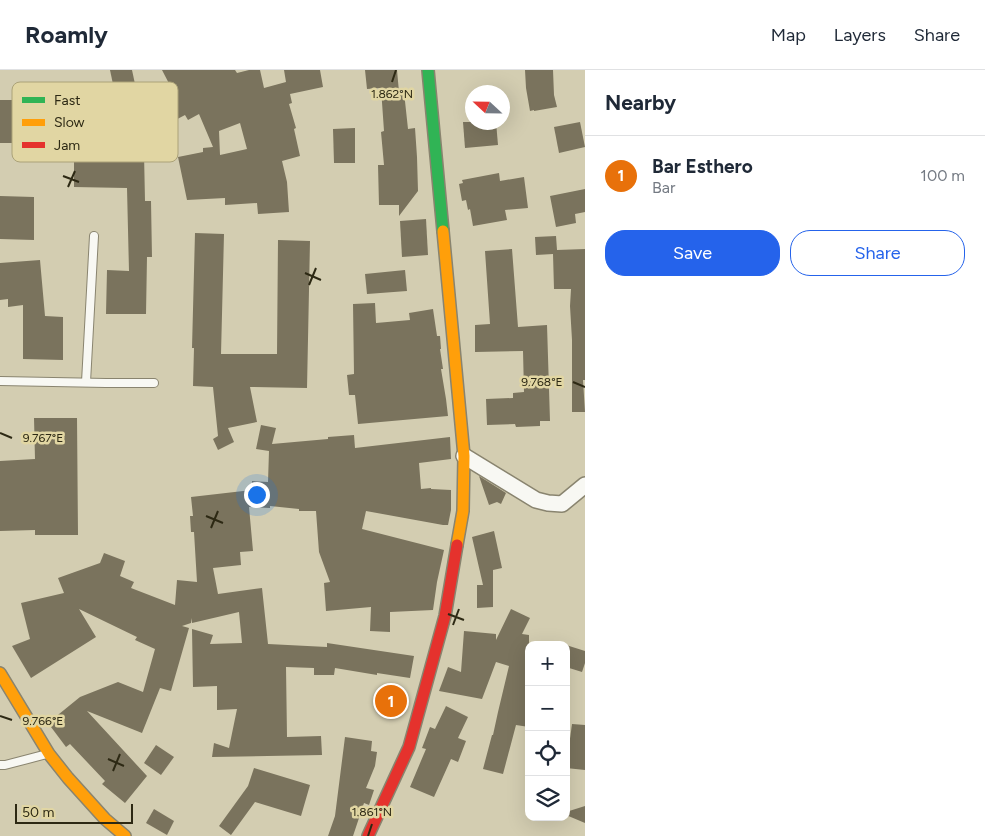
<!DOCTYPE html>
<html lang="en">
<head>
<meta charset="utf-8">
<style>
  :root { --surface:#fff; --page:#f6f6f7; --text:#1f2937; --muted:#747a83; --line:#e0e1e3; --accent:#2563eb }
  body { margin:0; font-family:Figtree,sans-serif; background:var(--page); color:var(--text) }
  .controls { position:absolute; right:15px; bottom:15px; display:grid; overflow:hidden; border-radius:10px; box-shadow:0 5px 20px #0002 }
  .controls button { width:45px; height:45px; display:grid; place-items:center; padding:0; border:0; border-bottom:1px solid var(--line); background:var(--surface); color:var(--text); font:25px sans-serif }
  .compass { position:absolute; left:465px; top:15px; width:45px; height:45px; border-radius:50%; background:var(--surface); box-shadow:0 5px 20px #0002; rotate:292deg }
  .scale { position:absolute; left:15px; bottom:12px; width:118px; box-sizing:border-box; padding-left:5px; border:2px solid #2d2914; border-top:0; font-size:14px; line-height:18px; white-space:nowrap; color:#2d2914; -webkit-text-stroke:4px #e1d6a3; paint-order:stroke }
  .you { position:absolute; left:256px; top:424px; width:18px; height:18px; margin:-12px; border:4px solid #fff; border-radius:50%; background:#1a73e8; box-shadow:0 0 0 8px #1a73e833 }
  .badge { display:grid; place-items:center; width:32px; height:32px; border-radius:50%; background:var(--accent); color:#fff; font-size:16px; font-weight:700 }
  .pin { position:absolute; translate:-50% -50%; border:2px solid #fff; box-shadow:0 1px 5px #0006 }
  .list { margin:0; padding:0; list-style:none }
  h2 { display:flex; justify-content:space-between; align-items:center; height:65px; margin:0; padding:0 20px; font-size:21px }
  h2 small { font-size:16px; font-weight:400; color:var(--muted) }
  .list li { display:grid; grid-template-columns:32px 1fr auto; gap:15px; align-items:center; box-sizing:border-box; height:80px; padding:0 20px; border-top:1px solid var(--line) }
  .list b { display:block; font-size:19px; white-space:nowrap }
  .list p { margin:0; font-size:16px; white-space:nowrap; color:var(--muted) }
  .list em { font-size:16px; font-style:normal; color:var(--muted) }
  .actions { display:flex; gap:10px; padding:15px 20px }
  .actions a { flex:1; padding:11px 0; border:1px solid var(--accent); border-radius:20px; text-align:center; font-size:18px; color:var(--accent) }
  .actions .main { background:var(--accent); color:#fff }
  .icon { flex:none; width:28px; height:28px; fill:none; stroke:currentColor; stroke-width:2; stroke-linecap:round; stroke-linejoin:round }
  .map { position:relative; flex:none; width:585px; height:766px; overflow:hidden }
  header { display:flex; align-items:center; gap:30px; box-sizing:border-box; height:70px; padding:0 25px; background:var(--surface); border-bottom:1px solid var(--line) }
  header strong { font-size:24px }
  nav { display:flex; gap:28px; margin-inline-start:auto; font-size:18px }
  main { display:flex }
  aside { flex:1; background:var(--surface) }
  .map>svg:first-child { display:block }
  .building { fill:#7a735d; fill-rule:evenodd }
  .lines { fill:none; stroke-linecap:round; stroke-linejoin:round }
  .lane-casing { stroke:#89846f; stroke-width:10 }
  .street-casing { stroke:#89846f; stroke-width:18 }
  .fast-casing { stroke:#89846f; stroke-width:14 }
  .slow-casing { stroke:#89846f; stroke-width:14 }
  .jam-casing { stroke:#89846f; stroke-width:14 }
  .lane { stroke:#f8f8f3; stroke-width:8 }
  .street { stroke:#f8f8f3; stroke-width:15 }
  .fast { stroke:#30b455; stroke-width:11 }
  .slow { stroke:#ff9f0a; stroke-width:11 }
  .jam { stroke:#e5322d; stroke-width:11 }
  .ticks { fill:none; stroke:#2d2914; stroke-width:2 }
  .key { fill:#e1d6a3; stroke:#aba278; stroke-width:1 }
  .key-label { font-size:14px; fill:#2d2914 }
  .ticks-label { font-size:12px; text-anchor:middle; fill:#2d2914; stroke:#e1d6a3; stroke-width:5; stroke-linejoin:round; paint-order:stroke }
</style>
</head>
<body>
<header>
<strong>Roamly</strong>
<nav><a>Map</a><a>Layers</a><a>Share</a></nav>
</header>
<main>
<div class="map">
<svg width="585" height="766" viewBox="0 0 585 766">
  <rect width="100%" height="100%" fill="#d3cdb1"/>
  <g class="building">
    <polygon points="110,0 132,0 135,14 114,19"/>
    <path d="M162,0H235L237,3L249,0H260L264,18L286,12L284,0H320L323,17L290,24L292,33L289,34L296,58L294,59L300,86L282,91L287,112L289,142L258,144L257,133L225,135V128L187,130L178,87L203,82V78L213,77L199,44L188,50L185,45L166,55L156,38L176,27ZM240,53L247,79L220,85L219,61Z"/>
    <polygon points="365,0 397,0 399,22 404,22 408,59 415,58 417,87 418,121 399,146 399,135 379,135 378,95 384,95 381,62 384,61 381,18 367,19"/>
    <polygon points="525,0 553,0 554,25 557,37 534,41 534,40 530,41 526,18"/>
    <polygon points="0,30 38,30 37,73 0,73"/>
    <polygon points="463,52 496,52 498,75 465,78"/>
    <polygon points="580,52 585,77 559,83 554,57"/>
    <polygon points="355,58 355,93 334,93 333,59"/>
    <polygon points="144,83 145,131 151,131 152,187 147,187 146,244 106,244 107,200 129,201 127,118 74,117 74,88 132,88 132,84"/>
    <polygon points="499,103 500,111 524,107 528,138 505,140 507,150 473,156 470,139 468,140 466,130 462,131 459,114 463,113 462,110"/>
    <polygon points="585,119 585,142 575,144 576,153 556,157 550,126"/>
    <polygon points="0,126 34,127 34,170 0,169"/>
    <polygon points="426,149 428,185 402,187 400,151"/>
    <polygon points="195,163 224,164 221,284 277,284 278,170 310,171 307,318 250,317 257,352 228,358 234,372 218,380 213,369 218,366 213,317 193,316 194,278 192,278"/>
    <polygon points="556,166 557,180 585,179 585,310 583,310 585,342 572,342 572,270 570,236 571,219 554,219 553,184 536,185 535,167"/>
    <polygon points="512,179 518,257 547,255 550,351 540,351 540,356 516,357 515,354 487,355 486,329 513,328 513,323 524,322 523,281 475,282 475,255 490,254 485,181"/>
    <polygon points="40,190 45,246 63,247 63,290 23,289 23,235 8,237 8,229 0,230 0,193"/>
    <polygon points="405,200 407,221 367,224 365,204"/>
    <polygon points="375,233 376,253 410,250 409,243 433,239 437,266 440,266 441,279 440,279 443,299 441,299 446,329 448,346 358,354 355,325 349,325 347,305 354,304 353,234"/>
    <polygon points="34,348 77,348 78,465 35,465 35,460 0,461 0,391 35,389"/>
    <polygon points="261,355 276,358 272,374 328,369 328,367 354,365 355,378 450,367 451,389 419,393 421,419 431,418 431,419 451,420 451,440 448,455 443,455 366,441 362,459 444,480 437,512 433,540 390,542 390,562 370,561 371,537 326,541 324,513 330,512 319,482 316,441 299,441 299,439 270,436 270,438 249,437 253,481 240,482 241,495 213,498 218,524 262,518 268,574 327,577 327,573 414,586 410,608 377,603 377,605 335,598 334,605 314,605 314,598 286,597 287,667 321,666 322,685 212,687 214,673 229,678 237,639 217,640 217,616 193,617 192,559 213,565 210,574 242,573 239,542 192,553 192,548 191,553 182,556 189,558 171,621 160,618 142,663 87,641 147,706 125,733 102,714 105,711 70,674 66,677 48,653 80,627 118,612 143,622 155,579 135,570 137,567 79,539 96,567 31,608 12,576 30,569 21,533 64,523 58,508 100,493 104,483 125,491 120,506 134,512 131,518 175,535 177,510 197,512 194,462 191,462 190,446 193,446 191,427 252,420 252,411 268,412 269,381 256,379"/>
    <polygon points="479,406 506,423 501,434 497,432 489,435"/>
    <polygon points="494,461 502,498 493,500 493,537 477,538 477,515 483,515 472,467"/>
    <polygon points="511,539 530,548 522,564 529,565 529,657 516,655 503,704 483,699 492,665 493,665 498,642 509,596 496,592 482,629 439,621 448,597 461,602 464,561 496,564 496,570"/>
    <polygon points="566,575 585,581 585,593 582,602 566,597"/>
    <polygon points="446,636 468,647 458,668 466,671 458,692 451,689 434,727 410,717 426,679 422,678 430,657 435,659"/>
    <polygon points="572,654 585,655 585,700 566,698"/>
    <polygon points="345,667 372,671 371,681 377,682 375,696 366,718 374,720 369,735 364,733 353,766 328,766 335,746"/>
    <polygon points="156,675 174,687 161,705 144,693"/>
    <polygon points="254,698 310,715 301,746 255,732 231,765 219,756 248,716"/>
    <polygon points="585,736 585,753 566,745 566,742"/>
    <polygon points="154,739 174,751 167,765 146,753"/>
  </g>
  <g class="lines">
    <g class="lane-casing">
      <g id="lane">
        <polyline points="0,311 106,313 154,313"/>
        <polyline points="86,312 94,166"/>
        <polyline points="0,695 5,695 47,684"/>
      </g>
    </g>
    <g class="street-casing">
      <polyline id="street" points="464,386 536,430 548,433 562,434 585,415"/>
    </g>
    <g class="fast-casing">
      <polyline id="fast" points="428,0 443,161"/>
    </g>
    <g class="slow-casing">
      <g id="slow">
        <polyline points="443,161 464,386 463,441 457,475"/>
        <polyline points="0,603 49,684 68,708 105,749 125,766"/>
      </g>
    </g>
    <g class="jam-casing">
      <polyline id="jam" points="368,766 409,677 445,546 457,475"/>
    </g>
    <use href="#lane" class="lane"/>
    <use href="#street" class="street"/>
    <use href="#fast" class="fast"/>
    <use href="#slow" class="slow"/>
    <use href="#jam" class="jam"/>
  </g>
  <path class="ticks" d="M392,12L396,0M63,106L79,112M68,117L75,101M305,203L321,210M309,215L316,198M573,312L585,317M0,363L12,368M206,446L223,453M211,458L218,441M448,544L464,550M453,555L459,539M0,646L12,650M108,689L124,696M113,701L120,684M368,766L372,754"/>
  <rect x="12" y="12" width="166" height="80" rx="8" class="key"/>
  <rect x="22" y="27" width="23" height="6" fill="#30b455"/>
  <rect x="22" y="49" width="23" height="7" fill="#ff9f0a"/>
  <rect x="22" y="72" width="23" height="6" fill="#e5322d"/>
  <g class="key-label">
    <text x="54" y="35">Fast</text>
    <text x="54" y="57">Slow</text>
    <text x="54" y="80">Jam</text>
  </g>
  <g class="ticks-label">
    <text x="392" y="28">1.862°N</text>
    <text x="542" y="316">9.768°E</text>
    <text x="43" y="372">9.767°E</text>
    <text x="43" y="655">9.766°E</text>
    <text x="372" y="746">1.861°N</text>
  </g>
</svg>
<div class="controls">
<button>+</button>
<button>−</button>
<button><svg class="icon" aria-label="locate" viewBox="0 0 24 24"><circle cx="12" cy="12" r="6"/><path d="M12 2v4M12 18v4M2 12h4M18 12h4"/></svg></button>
<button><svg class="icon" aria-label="layers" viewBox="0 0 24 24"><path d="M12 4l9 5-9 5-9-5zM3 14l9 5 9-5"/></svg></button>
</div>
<svg class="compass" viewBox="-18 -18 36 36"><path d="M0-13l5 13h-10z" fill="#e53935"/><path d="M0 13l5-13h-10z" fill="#747a83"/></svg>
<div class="scale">50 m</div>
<div class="you"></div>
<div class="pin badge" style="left:391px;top:631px;background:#e8710a">1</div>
</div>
<aside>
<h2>Nearby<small></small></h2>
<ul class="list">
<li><span class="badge" style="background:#e8710a">1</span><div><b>Bar Esthero</b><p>Bar</p></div><em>100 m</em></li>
</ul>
<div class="actions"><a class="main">Save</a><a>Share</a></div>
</aside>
</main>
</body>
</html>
